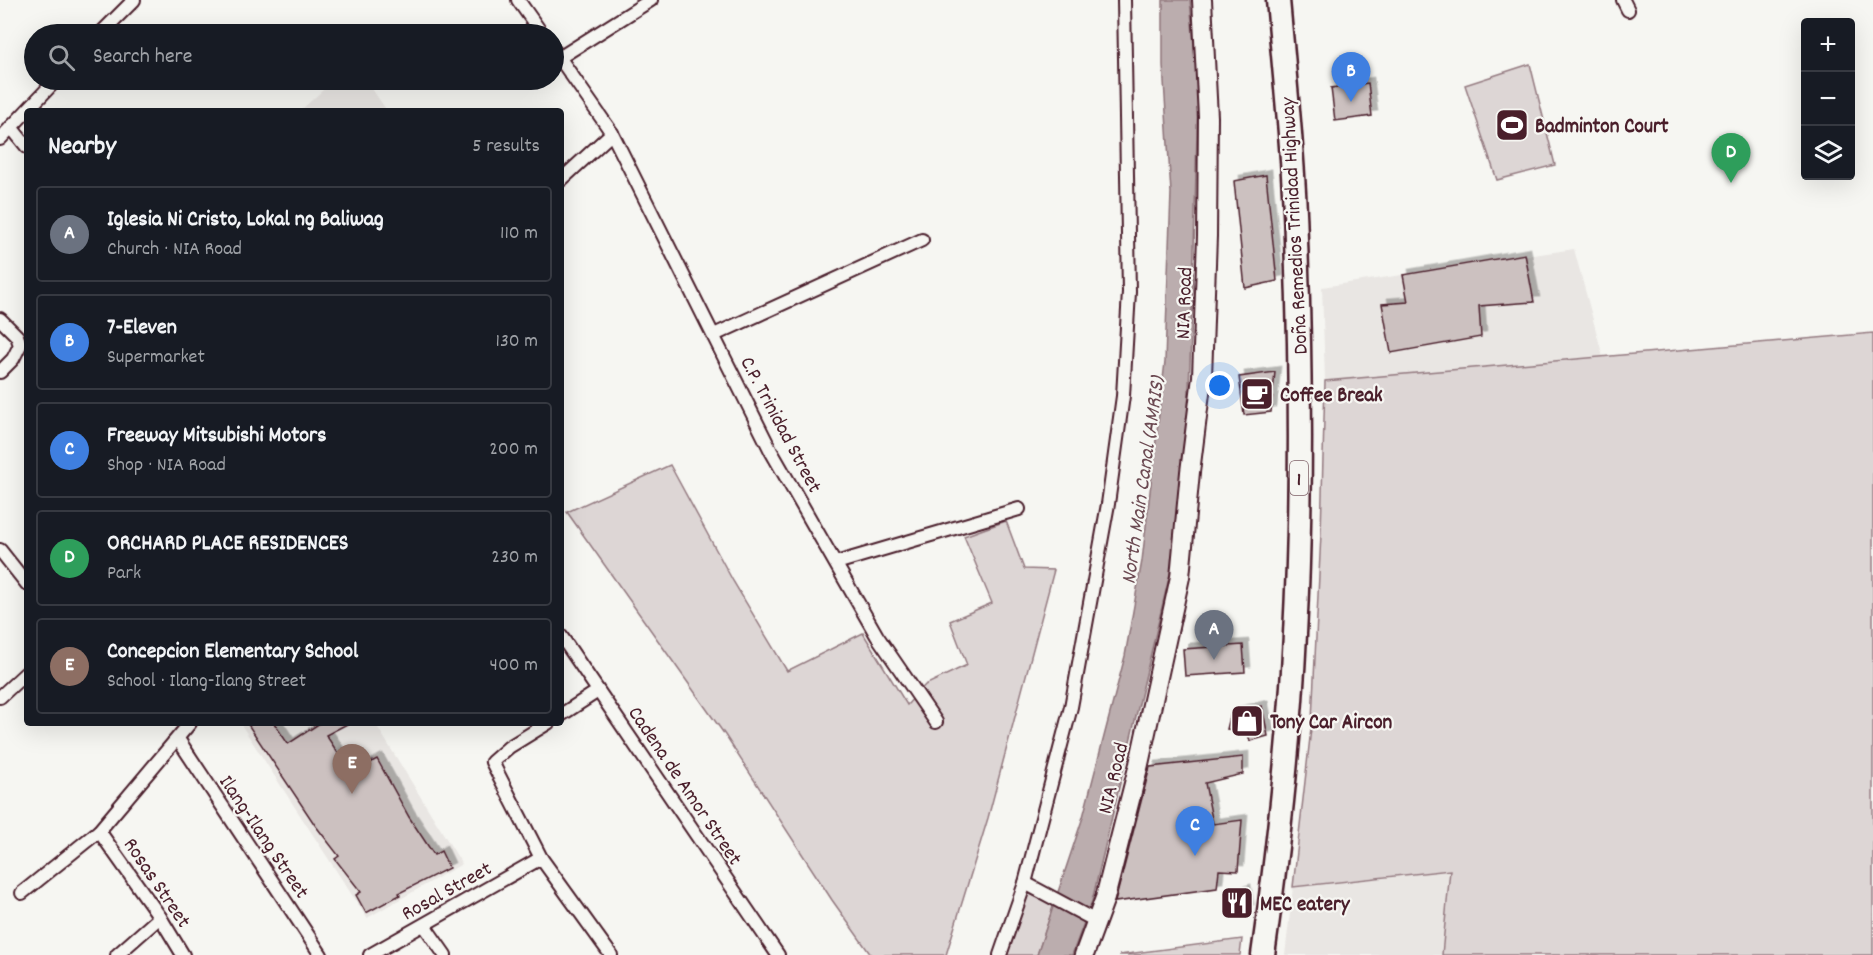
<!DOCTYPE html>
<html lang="en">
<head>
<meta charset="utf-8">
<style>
  :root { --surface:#171b24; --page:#242831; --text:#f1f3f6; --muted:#9ea1a6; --line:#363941; --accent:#1a73e8 }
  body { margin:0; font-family:Dekko,sans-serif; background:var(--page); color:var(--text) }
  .controls { position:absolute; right:18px; top:18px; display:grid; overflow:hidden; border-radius:6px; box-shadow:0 6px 24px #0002 }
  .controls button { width:54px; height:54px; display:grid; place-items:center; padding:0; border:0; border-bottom:2px solid var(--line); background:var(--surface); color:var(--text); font:30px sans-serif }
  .you { position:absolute; left:1220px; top:386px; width:21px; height:21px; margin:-15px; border:4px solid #fff; border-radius:50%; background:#1a73e8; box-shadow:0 0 0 9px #1a73e833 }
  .badge { display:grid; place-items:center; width:39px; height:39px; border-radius:50%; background:var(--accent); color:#fff; font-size:20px; font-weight:700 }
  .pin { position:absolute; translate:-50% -50px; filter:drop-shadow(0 2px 3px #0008) }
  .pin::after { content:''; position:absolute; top:32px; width:21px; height:18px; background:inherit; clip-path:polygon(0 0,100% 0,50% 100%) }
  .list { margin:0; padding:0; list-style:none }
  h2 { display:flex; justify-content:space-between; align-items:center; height:78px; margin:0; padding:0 24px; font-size:26px }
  h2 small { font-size:20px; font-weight:400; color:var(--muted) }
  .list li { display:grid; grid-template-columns:39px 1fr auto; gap:18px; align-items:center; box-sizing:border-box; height:96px; margin:0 12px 12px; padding:0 12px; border:2px solid var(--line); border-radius:6px }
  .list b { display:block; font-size:22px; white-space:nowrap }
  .list p { margin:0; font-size:20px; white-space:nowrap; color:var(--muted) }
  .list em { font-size:20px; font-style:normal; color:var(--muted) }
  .icon { flex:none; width:33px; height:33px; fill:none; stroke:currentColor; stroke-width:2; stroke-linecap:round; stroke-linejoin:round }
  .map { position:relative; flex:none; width:1873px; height:955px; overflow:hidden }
  .search { position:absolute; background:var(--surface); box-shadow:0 6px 24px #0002; left:24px; top:24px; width:540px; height:66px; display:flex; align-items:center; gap:15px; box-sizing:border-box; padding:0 21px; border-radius:33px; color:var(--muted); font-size:22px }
  .panel { position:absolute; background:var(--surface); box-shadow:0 6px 24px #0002; left:24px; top:108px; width:540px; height:618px; border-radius:6px }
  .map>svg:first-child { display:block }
  .built { fill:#e9e6e3 }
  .green { fill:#ddd6d5; stroke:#947a80; stroke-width:1.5 }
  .water { fill:#bbadae; stroke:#8e747a; stroke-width:1.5 }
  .building { fill:#ccc1c0; stroke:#4a1f2b; stroke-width:1.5; filter:url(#shadow) }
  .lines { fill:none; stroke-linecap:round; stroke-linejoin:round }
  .street-casing { stroke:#4a1f2b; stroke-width:16 }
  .secondary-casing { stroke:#4a1f2b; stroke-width:22 }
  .highway-casing { stroke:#4a1f2b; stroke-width:27 }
  .street { stroke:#f6f6f2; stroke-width:12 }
  .secondary { stroke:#f6f6f2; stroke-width:18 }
  .highway { stroke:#f6f6f2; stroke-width:22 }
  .labels { text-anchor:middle; stroke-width:4.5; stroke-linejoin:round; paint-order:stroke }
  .shield { fill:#f6f6f2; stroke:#7e6067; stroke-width:1.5 }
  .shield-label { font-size:20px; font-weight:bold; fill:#4a1f2b }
  .poi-label { font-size:21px; font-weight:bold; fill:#4a1f2b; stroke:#f6f6f2; text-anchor:start }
  .street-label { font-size:21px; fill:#4a1f2b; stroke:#f6f6f2 }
  .water-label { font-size:22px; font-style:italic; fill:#6c4a52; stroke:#f6f6f2 }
</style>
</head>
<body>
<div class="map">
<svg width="1873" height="955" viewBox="0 0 1873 955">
  <defs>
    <filter id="shadow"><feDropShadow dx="5.5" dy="-5.5" stdDeviation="0" flood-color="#0004"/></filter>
  </defs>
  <rect width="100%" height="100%" fill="#f6f6f2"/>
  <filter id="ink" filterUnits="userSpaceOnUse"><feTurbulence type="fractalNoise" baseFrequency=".0167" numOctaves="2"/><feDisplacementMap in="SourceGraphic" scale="12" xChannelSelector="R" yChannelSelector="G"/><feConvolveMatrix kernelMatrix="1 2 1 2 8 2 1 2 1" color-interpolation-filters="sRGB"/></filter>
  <g filter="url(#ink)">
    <g class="built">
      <polygon points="334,80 366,80 387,111 300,111"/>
      <polygon points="1574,249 1603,357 1325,381 1322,287"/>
      <polygon points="240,723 375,723 462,864 367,918"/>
      <polygon points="1450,870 1442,955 1285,955 1293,887"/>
    </g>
    <g class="green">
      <polygon points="1530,64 1555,165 1497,180 1465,85"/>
      <polygon points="1873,333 1873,955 1442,955 1450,870 1293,887 1312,720 1321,534 1325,381"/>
      <polygon points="670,465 733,581 787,671 863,633 907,705 925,685 967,665 950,621 992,603 964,536 1006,521 1024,569 1054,570 988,818 946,955 871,955 832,900 725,735 567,512"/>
      <polygon points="1028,893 1054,905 1037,955 1006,955"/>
      <polygon points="1242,939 1240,955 1119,955"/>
    </g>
    <polygon class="water" points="1163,0 1190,0 1198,92 1193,288 1188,412 1172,565 1092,901 1072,955 1037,955 1083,817 1125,656 1142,561 1165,362 1167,301 1171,193 1163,65"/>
    <g class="building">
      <polygon points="1368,83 1372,116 1335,121 1331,88"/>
      <polygon points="1266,175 1277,281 1245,288 1234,181"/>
      <polygon points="1525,254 1534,302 1479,306 1481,337 1391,353 1382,304 1408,302 1403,275"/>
      <polygon points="1275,372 1271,412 1244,415 1239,377"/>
      <polygon points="1243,645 1245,672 1185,676 1183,649"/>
      <polygon points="1262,706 1268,736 1250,741 1247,731 1227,729 1231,713"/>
      <polygon points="247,723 274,723 288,744 320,723 349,723 326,735 351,773 377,759 409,817 434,855 441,851 449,868 399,893 400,895 366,913 356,895 361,892 335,859 339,856 315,825"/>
      <polygon points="1243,757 1243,774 1205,783 1213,824 1242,820 1238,871 1219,870 1217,888 1115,902 1150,767"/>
      <polygon points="1245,890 1248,910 1227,910 1225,896"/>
    </g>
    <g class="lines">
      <g class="street-casing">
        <g id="street">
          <polyline points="518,0 542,34"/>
          <polyline points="1623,0 1628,10"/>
          <polyline points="100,34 134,0"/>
          <polyline points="554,50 612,133 771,451 877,636 936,722"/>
          <polyline points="559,58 651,0"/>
          <polyline points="11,127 27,147"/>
          <polyline points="0,139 56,80"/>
          <polyline points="561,180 612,133"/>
          <polyline points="0,319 17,336 20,345 13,359 0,372"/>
          <polyline points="714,335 922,240"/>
          <polyline points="0,550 27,584"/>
          <polyline points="836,563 1019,509"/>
          <polyline points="561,636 778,955"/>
          <polyline points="0,697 27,672"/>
          <polyline points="561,715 598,691"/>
          <polyline points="548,723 509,747 492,762 541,858 611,955"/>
          <polyline points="178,739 321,955"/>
          <polyline points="1025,883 1096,921"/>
          <polyline points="22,893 99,831"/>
          <polyline points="424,925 445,955"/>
          <polyline points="117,955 160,917"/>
          <polyline points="183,955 160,917 99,831 190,723"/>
          <polyline points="370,955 541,858"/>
          <polyline points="1000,955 1025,883 1071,707 1108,504 1123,396 1129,292 1124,0"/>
        </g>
      </g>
      <g class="secondary-casing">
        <polyline id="secondary" points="1084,955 1105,898 1139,764 1180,577 1190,472 1202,377 1207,236 1208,117 1202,0"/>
      </g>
      <g class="highway-casing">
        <path id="highway" d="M1263,955C1278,849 1290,741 1295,634C1302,503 1301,371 1296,240C1294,160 1285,80 1278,0"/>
      </g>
      <use href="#street" class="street"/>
      <use href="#secondary" class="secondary"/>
      <use href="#highway" class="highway"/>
    </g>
  </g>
  <defs>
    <g id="stadium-square" transform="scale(1.725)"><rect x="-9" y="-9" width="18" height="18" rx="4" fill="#4a1f2b" stroke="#f6f6f2"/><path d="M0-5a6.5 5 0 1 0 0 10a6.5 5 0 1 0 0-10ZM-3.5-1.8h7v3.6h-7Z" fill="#fff"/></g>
    <g id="cafe-square" transform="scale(1.725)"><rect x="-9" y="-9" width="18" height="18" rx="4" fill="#4a1f2b" stroke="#f6f6f2"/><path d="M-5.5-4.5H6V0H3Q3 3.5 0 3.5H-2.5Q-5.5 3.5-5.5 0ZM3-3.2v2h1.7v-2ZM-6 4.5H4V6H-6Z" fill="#fff"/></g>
    <g id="shop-square" transform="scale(1.725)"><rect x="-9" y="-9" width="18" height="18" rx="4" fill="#4a1f2b" stroke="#f6f6f2"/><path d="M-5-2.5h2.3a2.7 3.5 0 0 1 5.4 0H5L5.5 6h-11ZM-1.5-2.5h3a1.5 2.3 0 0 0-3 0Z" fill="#fff"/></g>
    <g id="restaurant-square" transform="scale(1.725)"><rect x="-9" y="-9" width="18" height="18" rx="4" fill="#4a1f2b" stroke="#f6f6f2"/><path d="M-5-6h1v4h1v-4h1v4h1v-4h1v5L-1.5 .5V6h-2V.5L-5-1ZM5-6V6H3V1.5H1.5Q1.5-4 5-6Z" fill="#fff"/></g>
  </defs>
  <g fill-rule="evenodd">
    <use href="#stadium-square" x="1512" y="125"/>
    <use href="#cafe-square" x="1257" y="394"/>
    <use href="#shop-square" x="1247" y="721"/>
    <use href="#restaurant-square" x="1237" y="903"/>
  </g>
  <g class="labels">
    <rect class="shield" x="1290" y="461" width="18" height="34" rx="4.5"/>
    <g class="shield-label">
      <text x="1299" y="485">1</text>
    </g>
    <g class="poi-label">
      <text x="1535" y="132">Badminton Court</text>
      <text x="1280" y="401">Coffee Break</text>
      <text x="1270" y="728">Tony Car Aircon</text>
      <text x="1260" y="910">MEC eatery</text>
    </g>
    <g class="street-label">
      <text transform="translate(1293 226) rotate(-93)" y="7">Doña Remedios Trinidad Highway</text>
      <text transform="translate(1183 303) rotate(-88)" y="7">NIA Road</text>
      <text transform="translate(782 424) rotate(62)" y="7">C.P. Trinidad Street</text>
      <text transform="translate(1112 778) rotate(-76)" y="7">NIA Road</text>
      <text transform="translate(686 785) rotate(56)" y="7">Cadena de Amor Street</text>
      <text transform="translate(265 836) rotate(56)" y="7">Ilang-Ilang Street</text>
      <text transform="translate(158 882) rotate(56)" y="7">Rosas Street</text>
      <text transform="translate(446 890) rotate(-29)" y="7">Rosal Street</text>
    </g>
    <g class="water-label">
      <text transform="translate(1141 480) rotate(-82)" y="8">North Main Canal (AMRIS)</text>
    </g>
  </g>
</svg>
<div class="controls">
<button>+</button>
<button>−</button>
<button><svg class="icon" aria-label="layers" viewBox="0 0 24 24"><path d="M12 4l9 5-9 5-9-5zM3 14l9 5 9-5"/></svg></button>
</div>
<div class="you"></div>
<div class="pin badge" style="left:1214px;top:660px;background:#6b7280">A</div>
<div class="pin badge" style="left:1351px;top:102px;background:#3f7fe0">B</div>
<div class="pin badge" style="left:1195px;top:856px;background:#3f7fe0">C</div>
<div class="pin badge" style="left:1731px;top:183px;background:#2e9e5b">D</div>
<div class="pin badge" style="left:352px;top:794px;background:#8d6e63">E</div>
<div class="search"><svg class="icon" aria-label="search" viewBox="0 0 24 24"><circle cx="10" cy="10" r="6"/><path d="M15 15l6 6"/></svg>Search here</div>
<section class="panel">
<h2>Nearby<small>5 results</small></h2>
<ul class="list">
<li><span class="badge" style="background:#6b7280">A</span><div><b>Iglesia Ni Cristo, Lokal ng Baliwag</b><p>Church · NIA Road</p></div><em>110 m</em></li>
<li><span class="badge" style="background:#3f7fe0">B</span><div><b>7-Eleven</b><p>Supermarket</p></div><em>130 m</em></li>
<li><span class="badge" style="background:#3f7fe0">C</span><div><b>Freeway Mitsubishi Motors</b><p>Shop · NIA Road</p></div><em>200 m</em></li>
<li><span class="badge" style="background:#2e9e5b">D</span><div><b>ORCHARD PLACE RESIDENCES</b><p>Park</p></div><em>230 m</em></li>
<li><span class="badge" style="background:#8d6e63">E</span><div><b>Concepcion Elementary School</b><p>School · Ilang-Ilang Street</p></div><em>400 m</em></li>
</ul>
</section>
</div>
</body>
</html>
